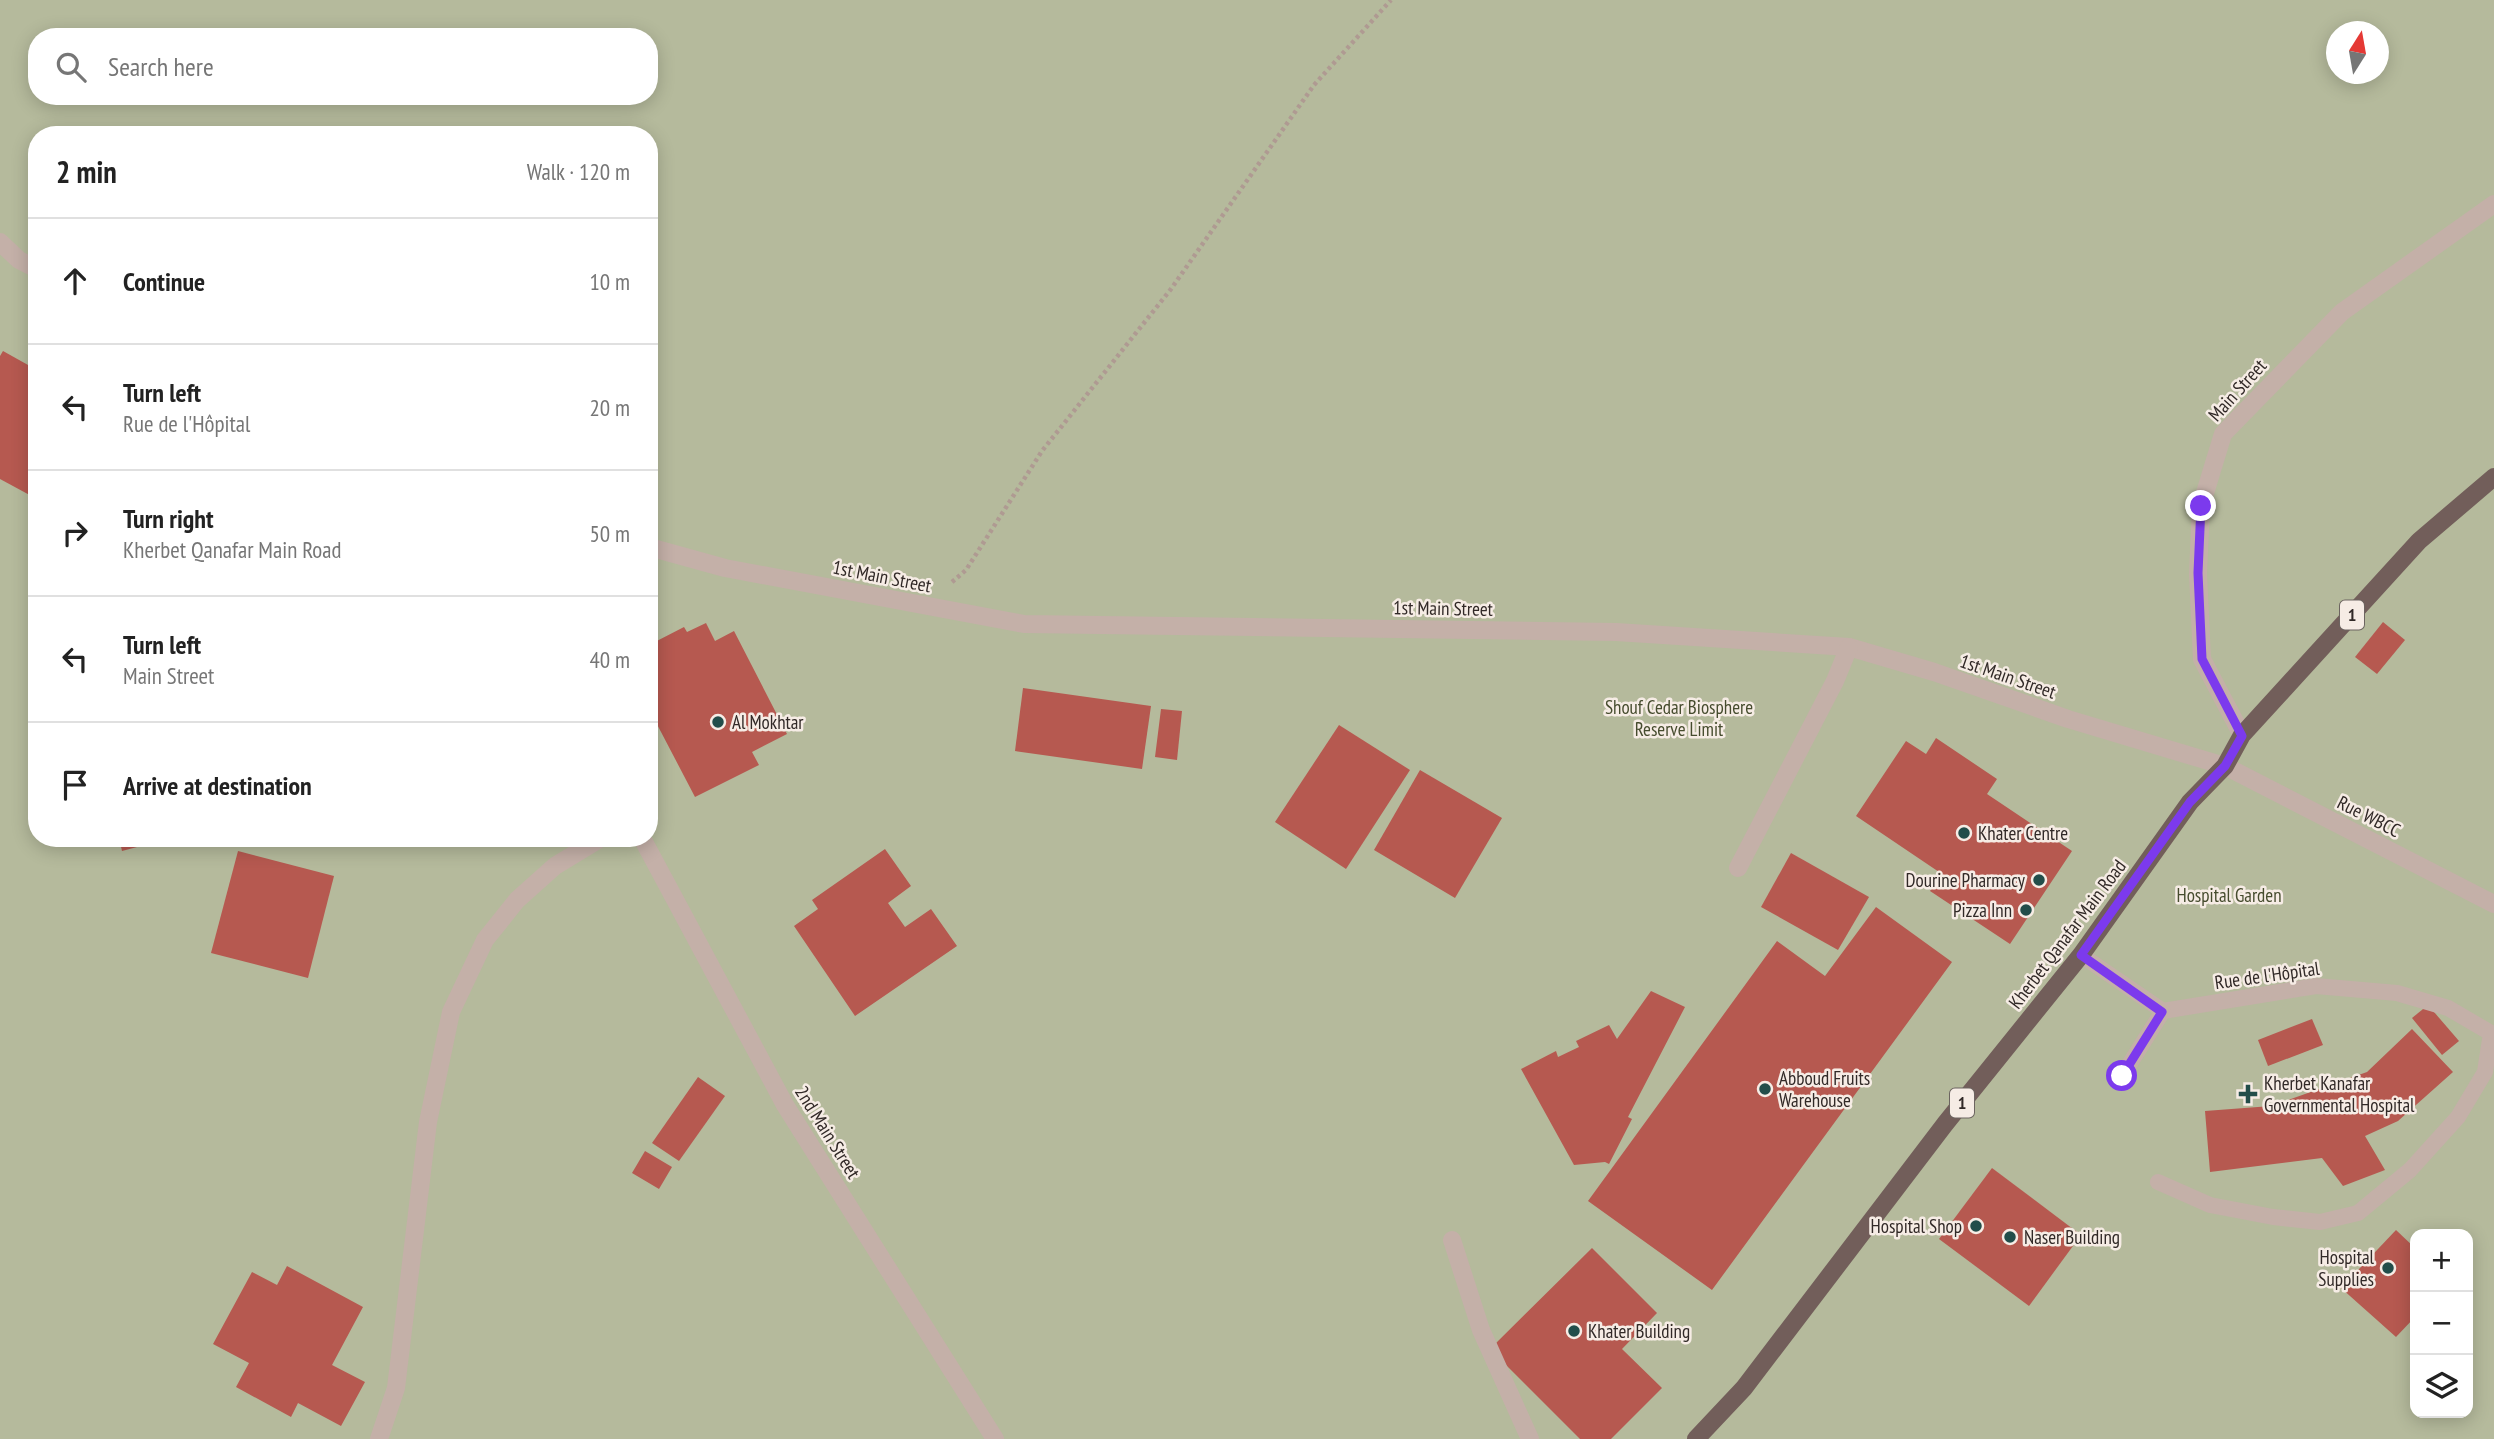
<!DOCTYPE html>
<html lang="en">
<head>
<meta charset="utf-8">
<style>
  :root { --surface:#fff; --page:#f6f6f6; --text:#222; --muted:#767676; --line:#e0e0e0 }
  body { margin:0; font-family:"PT Sans Narrow",sans-serif; background:var(--page); color:var(--text) }
  .controls { position:absolute; right:21px; bottom:21px; display:grid; overflow:hidden; border-radius:14px; box-shadow:0 4px 18px #0003 }
  .controls button { width:63px; height:63px; display:grid; place-items:center; padding:0; border:0; border-bottom:2px solid var(--line); background:var(--surface); color:var(--text); font:35px sans-serif }
  .compass { position:absolute; left:2326px; top:21px; width:63px; height:63px; border-radius:50%; background:var(--surface); box-shadow:0 4px 18px #0003; rotate:11deg }
  .stop { position:absolute; width:21px; height:21px; margin:-16px; border:5px solid #7c3aed; border-radius:50%; background:#fff }
  .stop.end { background:#7c3aed; border-color:#fff; box-shadow:0 2px 7px #0008 }
  .list { margin:0; padding:0; list-style:none }
  h2 { display:flex; justify-content:space-between; align-items:center; height:91px; margin:0; padding:0 28px; font-size:30px }
  h2 small { font-size:23px; font-weight:400; color:var(--muted) }
  .list li { display:grid; grid-template-columns:46px 1fr auto; gap:21px; align-items:center; box-sizing:border-box; height:126px; padding:0 28px; border-top:2px solid var(--line) }
  .list b { display:block; font-size:26px; white-space:nowrap }
  .list p { margin:0; font-size:23px; white-space:nowrap; color:var(--muted) }
  .list em { font-size:23px; font-style:normal; color:var(--muted) }
  .icon { flex:none; width:38px; height:38px; fill:none; stroke:currentColor; stroke-width:2; stroke-linecap:round; stroke-linejoin:round }
  .map { position:relative; flex:none; width:2494px; height:1439px; overflow:hidden }
  .search { position:absolute; background:var(--surface); box-shadow:0 4px 18px #0003; left:28px; top:28px; width:630px; height:77px; display:flex; align-items:center; gap:18px; box-sizing:border-box; padding:0 24px; border-radius:28px; color:var(--muted); font-size:26px }
  .panel { position:absolute; background:var(--surface); box-shadow:0 4px 18px #0003; left:28px; top:126px; width:630px; height:721px; border-radius:28px }
  .map>svg:first-child { display:block }
  .green { fill:#b5ba9c; fill-rule:evenodd }
  .building { fill:#b65950 }
  .lines { fill:none; stroke-linecap:round; stroke-linejoin:round }
  .path { stroke:#af9a92; stroke-width:4.5; stroke-dasharray:3.5 3.5; stroke-linecap:butt }
  .lane { stroke:#c4b0a8; stroke-width:16 }
  .street { stroke:#c4b0a8; stroke-width:18 }
  .primary { stroke:#725e5a; stroke-width:18 }
  .route { stroke:#7c3aed; stroke-width:9 }
  .poi-dot { fill:#224d4a; stroke:#f6ece5; stroke-width:2.5 }
  .labels { text-anchor:middle; stroke-width:5; stroke-linejoin:round; paint-order:stroke }
  .shield { fill:#f6ece5; stroke:#6c6460; stroke-width:2 }
  .shield-label { font-size:18px; font-weight:bold; fill:#312927 }
  .street-label { font-size:19px; fill:#312927; stroke:#f6ece5 }
  .park-label { font-size:19px; fill:#464c2e; stroke:#f6ece5 }
  .poi-label { font-size:19px; fill:#312927; stroke:#f6ece5; text-anchor:start }
</style>
</head>
<body>
<div class="map">
<svg width="2494" height="1439" viewBox="0 0 2494 1439">
  <rect width="100%" height="100%" fill="#ede1da"/>
  <path class="green" d="M0,0H2494V1439H0ZM2336,32H2378V74H2336ZM37,37H649V96H37ZM37,135H649V838H37ZM2415,1234H2468V1413H2415Z"/>
  <g class="building">
    <polygon points="3,351 37,370 37,499 0,479 0,356"/>
    <polygon points="2383,622 2405,640 2377,674 2355,657"/>
    <polygon points="706,623 715,641 734,631 787,734 752,752 759,765 695,797 649,709 649,645 684,627 687,632"/>
    <polygon points="1023,688 1151,706 1142,769 1015,751"/>
    <polygon points="1161,709 1182,711 1177,760 1155,757"/>
    <polygon points="1339,725 1410,770 1346,869 1275,822"/>
    <polygon points="37,728 37,753 36,753 30,730"/>
    <polygon points="1936,738 1997,779 1987,794 2072,851 2010,944 1930,891 1942,874 1856,816 1906,741 1926,754"/>
    <polygon points="1420,770 1502,818 1455,898 1374,850"/>
    <polygon points="78,838 108,838 108,839 80,846"/>
    <polygon points="119,838 167,838 167,839 122,851"/>
    <polygon points="885,849 911,886 888,903 905,927 931,909 957,946 855,1016 794,926 818,909 812,900"/>
    <polygon points="238,851 334,876 308,978 211,953"/>
    <polygon points="1791,853 1869,897 1838,950 1761,907"/>
    <polygon points="1876,907 1952,962 1712,1290 1588,1201 1777,941 1825,976"/>
    <polygon points="1651,991 1685,1007 1628,1117 1632,1119 1609,1164 1605,1162 1574,1165 1521,1069 1556,1051 1558,1057 1579,1047 1576,1041 1609,1025 1617,1039"/>
    <polygon points="2428,1005 2459,1041 2442,1055 2412,1018"/>
    <polygon points="2312,1019 2323,1045 2268,1066 2258,1040"/>
    <polygon points="2412,1029 2453,1072 2398,1121 2365,1136 2385,1170 2343,1186 2322,1158 2210,1172 2205,1111 2271,1106 2367,1072"/>
    <polygon points="698,1077 725,1096 679,1161 652,1143"/>
    <polygon points="645,1151 672,1167 659,1189 632,1173"/>
    <polygon points="1992,1168 2081,1235 2029,1306 1939,1239"/>
    <polygon points="2396,1230 2415,1248 2415,1317 2396,1337 2341,1288"/>
    <polygon points="1592,1248 1657,1313 1622,1349 1662,1388 1611,1439 1580,1439 1490,1349"/>
    <polygon points="287,1266 363,1307 332,1365 365,1382 341,1426 298,1403 291,1417 236,1387 249,1363 213,1344 252,1272 277,1285"/>
  </g>
  <g class="lines">
    <polyline class="path" points="952,582 966,570 1042,451 1171,289 1314,85 1391,0"/>
    <g class="lane">
      <polyline points="2081,955 2163,1011 2316,986 2397,993 2448,1008 2491,1033 2485,1072 2458,1117 2410,1170 2358,1213 2320,1222 2273,1217 2210,1205 2158,1182"/>
      <polyline points="2122,1076 2163,1011"/>
    </g>
    <g class="street">
      <polyline points="0,242 19,260 37,269"/>
      <polyline points="649,547 725,568 1024,624 1616,632 1849,647 1934,672 2068,719 2225,766 2494,904"/>
      <polyline points="2242,735 2202,659 2198,574 2201,506 2223,434 2342,312 2494,204"/>
      <polyline points="642,838 785,1105 995,1439"/>
      <polyline points="1738,868 1835,681 1849,647"/>
      <polyline points="1452,1240 1481,1330 1530,1439"/>
      <polyline points="379,1439 396,1388 428,1122 451,1012 485,940 517,900 555,866 601,838"/>
    </g>
    <polyline class="primary" points="1696,1439 1744,1388 1945,1124 2081,955 2190,802 2225,766 2242,735 2419,541 2494,477"/>
  </g>
  <g class="lines">
    <polyline class="route" points="2122,1076 2162,1012 2081,955 2190,802 2225,766 2242,736 2202,659 2198,573 2201,506"/>
  </g>
  <g class="poi-dot">
    <circle cx="718" cy="722" r="7"/>
    <circle cx="1964" cy="833" r="7"/>
    <circle cx="2039" cy="880" r="7"/>
    <circle cx="2026" cy="910" r="7"/>
    <circle cx="1765" cy="1089" r="7"/>
    <path d="M2244.5 1083.5h7v7h7v7h-7v7h-7v-7h-7v-7h7z"/>
    <circle cx="1976" cy="1226" r="7"/>
    <circle cx="2010" cy="1237" r="7"/>
    <circle cx="2388" cy="1268" r="7"/>
    <circle cx="1574" cy="1331" r="7"/>
  </g>
  <g class="labels">
    <g class="shield">
      <rect x="2340" y="600.5" width="24" height="29" rx="5"/>
      <rect x="1950" y="1088.5" width="24" height="29" rx="5"/>
    </g>
    <g class="shield-label">
      <text x="2352" y="621">1</text>
      <text x="1962" y="1109">1</text>
    </g>
    <g class="street-label">
      <text transform="translate(2237 390) rotate(-48)" y="7">Main Street</text>
      <text transform="translate(882 576) rotate(11)" y="7">1st Main Street</text>
      <text transform="translate(1443 608) rotate(1)" y="7">1st Main Street</text>
      <text transform="translate(2008 676) rotate(19)" y="7">1st Main Street</text>
      <text transform="translate(2369 816) rotate(27)" y="7">Rue WBCC</text>
      <text transform="translate(2067 934) rotate(-53)" y="7">Kherbet Qanafar Main Road</text>
      <text transform="translate(2267 975) rotate(-8)" y="7">Rue de l'Hôpital</text>
      <text transform="translate(828 1132) rotate(58)" y="7">2nd Main Street</text>
    </g>
    <g class="park-label">
      <text x="1679" y="714">Shouf Cedar Biosphere<tspan x="1679" dy="22">Reserve Limit</tspan></text>
      <text x="2229" y="902">Hospital Garden</text>
    </g>
    <g class="poi-label">
      <text x="732" y="729">Al Mokhtar</text>
      <text x="1978" y="840">Khater Centre</text>
      <text x="2025" y="887" text-anchor="end">Dourine Pharmacy</text>
      <text x="2012" y="917" text-anchor="end">Pizza Inn</text>
      <text x="1779" y="1085">Abboud Fruits<tspan x="1779" dy="22">Warehouse</tspan></text>
      <text x="2264" y="1090">Kherbet Kanafar<tspan x="2264" dy="22">Governmental Hospital</tspan></text>
      <text x="1962" y="1233" text-anchor="end">Hospital Shop</text>
      <text x="2024" y="1244">Naser Building</text>
      <text x="2374" y="1264" text-anchor="end">Hospital<tspan x="2374" dy="22">Supplies</tspan></text>
      <text x="1588" y="1338">Khater Building</text>
    </g>
  </g>
</svg>
<div class="controls">
<button>+</button>
<button>−</button>
<button><svg class="icon" aria-label="layers" viewBox="0 0 24 24"><path d="M12 4l9 5-9 5-9-5zM3 14l9 5 9-5"/></svg></button>
</div>
<svg class="compass" viewBox="-18 -18 36 36"><path d="M0-13l5 13h-10z" fill="#e53935"/><path d="M0 13l5-13h-10z" fill="#767676"/></svg>
<div class="stop" style="left:2122px;top:1076px"></div>
<div class="stop end" style="left:2201px;top:506px"></div>
<div class="search"><svg class="icon" aria-label="search" viewBox="0 0 24 24"><circle cx="10" cy="10" r="6"/><path d="M15 15l6 6"/></svg>Search here</div>
<section class="panel">
<h2>2 min<small>Walk · 120 m</small></h2>
<ul class="list">
<li><svg class="icon" aria-label="ahead" viewBox="0 0 24 24"><path d="M12 20V5M6 11l6-6 6 6"/></svg><div><b>Continue</b></div><em>10 m</em></li>
<li><svg class="icon" aria-label="left" viewBox="0 0 24 24"><path d="M17 20v-9H6M10 6l-5 5 5 5"/></svg><div><b>Turn left</b><p>Rue de l'Hôpital</p></div><em>20 m</em></li>
<li><svg class="icon" aria-label="right" viewBox="0 0 24 24"><path d="M7 20v-9h11M14 6l5 5-5 5"/></svg><div><b>Turn right</b><p>Kherbet Qanafar Main Road</p></div><em>50 m</em></li>
<li><svg class="icon" aria-label="left" viewBox="0 0 24 24"><path d="M17 20v-9H6M10 6l-5 5 5 5"/></svg><div><b>Turn left</b><p>Main Street</p></div><em>40 m</em></li>
<li><svg class="icon" aria-label="arrive" viewBox="0 0 24 24"><path d="M6 21V4h12l-3 4 3 4H6"/></svg><div><b>Arrive at destination</b></div></li>
</ul>
</section>
</div>
</body>
</html>
